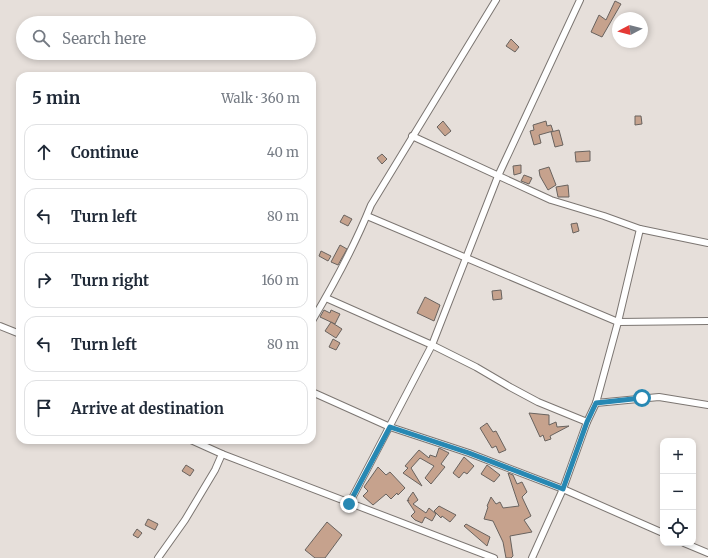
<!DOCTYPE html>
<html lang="en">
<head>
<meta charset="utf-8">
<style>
  :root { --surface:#fff; --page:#f2f2f3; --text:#1f2937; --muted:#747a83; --line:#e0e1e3 }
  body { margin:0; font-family:Merriweather,serif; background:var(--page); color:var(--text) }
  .controls { position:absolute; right:12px; bottom:12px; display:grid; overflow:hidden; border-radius:8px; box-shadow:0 2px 6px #0003 }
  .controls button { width:36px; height:36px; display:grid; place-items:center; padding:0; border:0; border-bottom:1px solid var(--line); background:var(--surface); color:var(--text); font:20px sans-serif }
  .compass { position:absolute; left:612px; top:12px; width:36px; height:36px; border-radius:50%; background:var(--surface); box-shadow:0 2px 6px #0003; rotate:263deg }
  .stop { position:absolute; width:12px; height:12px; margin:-9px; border:3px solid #2788b3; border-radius:50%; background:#fff }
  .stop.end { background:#2788b3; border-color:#fff; box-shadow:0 1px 4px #0008 }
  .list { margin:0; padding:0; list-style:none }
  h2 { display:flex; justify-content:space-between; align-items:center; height:52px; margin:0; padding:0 16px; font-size:17px }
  h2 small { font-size:13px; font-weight:400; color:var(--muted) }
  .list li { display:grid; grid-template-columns:26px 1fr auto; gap:12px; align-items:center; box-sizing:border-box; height:56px; margin:0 8px 8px; padding:0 8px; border:1px solid var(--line); border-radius:12px }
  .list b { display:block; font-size:15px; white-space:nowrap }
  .list em { font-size:13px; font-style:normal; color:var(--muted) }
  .icon { flex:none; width:22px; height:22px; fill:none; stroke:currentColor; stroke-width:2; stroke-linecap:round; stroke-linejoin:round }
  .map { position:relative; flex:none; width:708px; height:558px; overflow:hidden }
  .search { position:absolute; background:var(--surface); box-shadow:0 2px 6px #0003; left:16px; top:16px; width:300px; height:44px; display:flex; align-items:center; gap:10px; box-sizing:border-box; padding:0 14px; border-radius:22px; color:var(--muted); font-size:15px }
  .panel { position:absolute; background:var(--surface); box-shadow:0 2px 6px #0003; left:16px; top:72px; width:300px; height:372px; border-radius:12px }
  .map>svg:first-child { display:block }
  .building { fill:#c6a28d; stroke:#69635f }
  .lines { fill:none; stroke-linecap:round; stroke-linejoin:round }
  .minor-casing { stroke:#7c7672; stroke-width:8 }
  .minor { stroke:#fff; stroke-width:6 }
  .route { stroke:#2788b3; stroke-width:5 }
</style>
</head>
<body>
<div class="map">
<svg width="708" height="558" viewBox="0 0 708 558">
  <rect width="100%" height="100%" fill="#e6dfda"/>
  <g class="building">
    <polygon points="615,1 621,4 602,37 591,32 599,15 606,20"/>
    <polygon points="511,39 519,47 515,52 506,46"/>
    <polygon points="635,116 641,116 642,124 635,125"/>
    <polygon points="443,121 451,131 445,136 437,127"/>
    <polygon points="546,121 547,126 551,125 553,131 539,135 541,143 534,145 530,131 534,130 533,125"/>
    <polygon points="559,130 563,145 555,147 551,132"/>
    <polygon points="590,151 590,161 576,162 575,152"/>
    <polygon points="382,154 387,159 382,164 377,158"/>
    <polygon points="521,165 521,173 514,175 513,166"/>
    <polygon points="549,167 556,185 548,190 540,176 539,170"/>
    <polygon points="524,175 532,178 529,184 521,181"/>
    <polygon points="568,185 569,197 558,197 556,187"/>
    <polygon points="344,215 352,219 348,226 340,222"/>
    <polygon points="577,223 579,231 573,233 571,224"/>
    <polygon points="340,245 347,249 338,265 331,262"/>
    <polygon points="321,251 331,256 328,261 319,256"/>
    <polygon points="501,290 502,299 493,300 492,291"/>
    <polygon points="425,297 440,305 434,321 417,313"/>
    <polygon points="324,310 330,313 331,310 340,314 335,324 320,317"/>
    <polygon points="331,322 342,329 336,338 325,331"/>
    <polygon points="333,339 340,343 336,350 329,347"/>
    <polygon points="529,413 549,415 549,425 556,422 557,427 569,426 550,436 551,439 545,441 543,435 540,437"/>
    <polygon points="487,423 493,432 496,431 506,450 499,453 496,446 492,448 480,428"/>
    <polygon points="439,448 449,453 441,464 445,467 431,484 425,478 434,466 420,458 411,468 422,486 403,473 408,468 405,466 419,450 429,458 430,455 436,457"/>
    <polygon points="464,457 474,466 467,474 464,472 459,478 453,473"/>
    <polygon points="186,465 194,470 190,476 182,471"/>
    <polygon points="487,465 500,475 494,482 481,474"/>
    <polygon points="378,467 386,475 390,472 405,488 398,495 397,493 391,499 386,494 373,505 363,496 368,491 364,487"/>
    <polygon points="508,473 513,475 517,484 522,482 527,492 522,497 531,516 524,520 532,532 510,536 513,556 511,558 506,558 503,542 493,521 484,519 488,507 487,506 491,497 496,504 500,502 503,508 519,506"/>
    <polygon points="413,492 418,500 413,504 426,513 429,508 436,514 432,521 425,517 422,523 415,520 411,516 415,512 407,500 409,501 408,499"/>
    <polygon points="439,506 456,515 450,522 442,516 441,518 434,511"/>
    <polygon points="148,519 158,524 155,530 145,525"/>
    <polygon points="327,522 342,535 325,558 315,558 305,550"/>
    <polygon points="466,524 490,537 487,546 464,526"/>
    <polygon points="137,529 142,533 138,538 133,535"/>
  </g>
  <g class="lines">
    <g class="minor-casing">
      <g id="minor">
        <polyline points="412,136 551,200 604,216 640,229"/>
        <polyline points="367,216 618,322 708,321"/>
        <polyline points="326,298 432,345 476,367 510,387 538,402 587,422"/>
        <path d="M312,321C334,284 355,245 371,205L496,0"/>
        <polyline points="0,326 20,334"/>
        <polyline points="312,392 390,427 469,453 563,489 663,533"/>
        <polyline points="596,403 659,397 708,405"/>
        <polyline points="191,440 222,454 494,558"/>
        <polyline points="349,504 432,345 498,176 580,0"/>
        <polyline points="684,543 708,553"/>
        <polyline points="158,558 185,520 215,470 222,454"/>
        <polyline points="532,558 563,489 587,422 596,403 618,322 640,229 708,243"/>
      </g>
    </g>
    <use href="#minor" class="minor"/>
  </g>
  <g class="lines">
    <polyline class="route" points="349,504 390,427 469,453 563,489 587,422 596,403 642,398"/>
  </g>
</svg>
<div class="controls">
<button>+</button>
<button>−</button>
<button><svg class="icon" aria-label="locate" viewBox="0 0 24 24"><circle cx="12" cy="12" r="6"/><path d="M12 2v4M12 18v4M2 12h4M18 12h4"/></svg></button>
</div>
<svg class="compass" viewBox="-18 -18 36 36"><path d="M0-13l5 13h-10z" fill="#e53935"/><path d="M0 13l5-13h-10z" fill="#747a83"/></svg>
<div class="stop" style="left:642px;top:398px"></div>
<div class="stop end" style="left:349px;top:504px"></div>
<div class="search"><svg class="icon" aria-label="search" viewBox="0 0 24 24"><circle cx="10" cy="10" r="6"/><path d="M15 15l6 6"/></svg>Search here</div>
<section class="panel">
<h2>5 min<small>Walk · 360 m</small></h2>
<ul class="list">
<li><svg class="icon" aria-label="ahead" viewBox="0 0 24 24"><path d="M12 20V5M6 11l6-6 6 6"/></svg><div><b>Continue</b></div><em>40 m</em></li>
<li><svg class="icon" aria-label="left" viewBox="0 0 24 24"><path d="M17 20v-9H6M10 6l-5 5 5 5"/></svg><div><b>Turn left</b></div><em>80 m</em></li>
<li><svg class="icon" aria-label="right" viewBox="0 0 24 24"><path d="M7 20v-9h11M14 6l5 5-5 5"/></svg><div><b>Turn right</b></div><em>160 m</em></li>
<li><svg class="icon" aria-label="left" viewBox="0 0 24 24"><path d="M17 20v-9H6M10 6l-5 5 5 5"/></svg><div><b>Turn left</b></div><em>80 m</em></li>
<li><svg class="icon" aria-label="arrive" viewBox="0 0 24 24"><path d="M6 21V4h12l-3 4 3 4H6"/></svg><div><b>Arrive at destination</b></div></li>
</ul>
</section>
</div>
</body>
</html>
